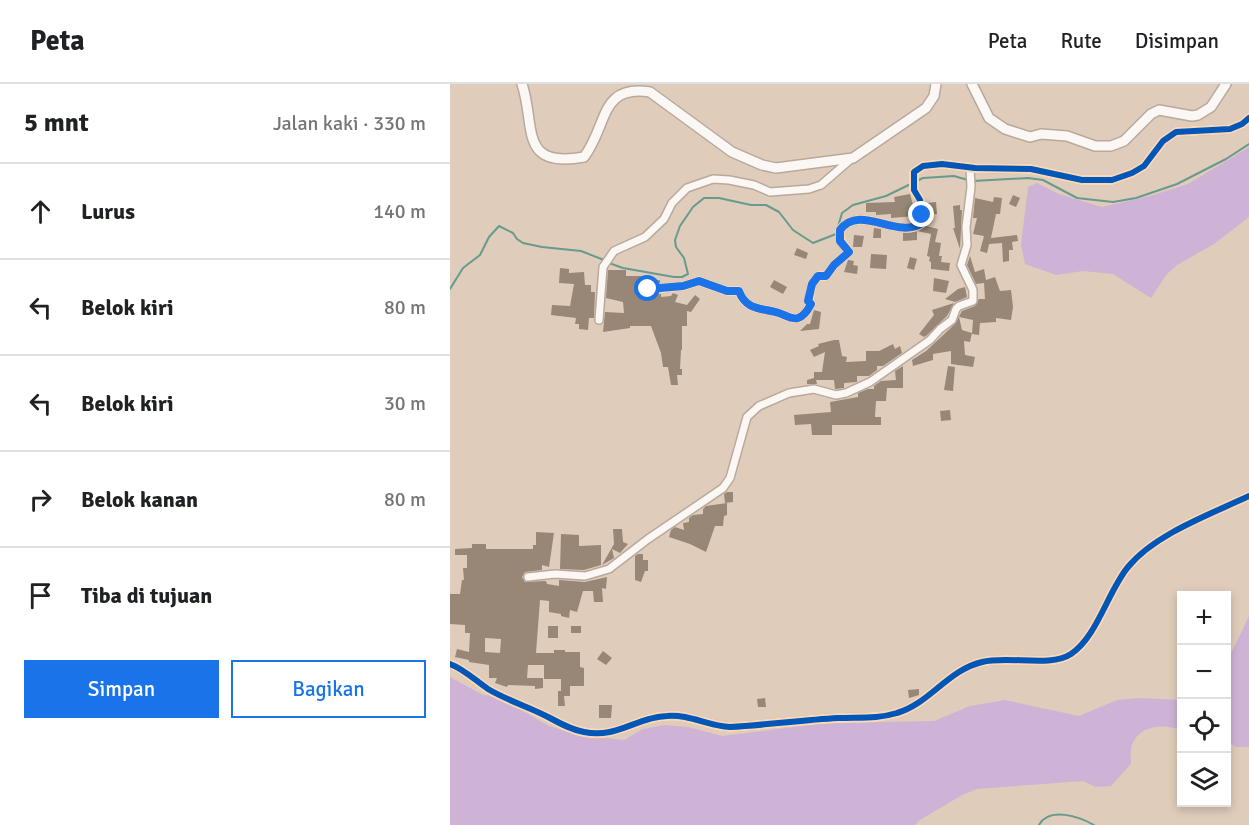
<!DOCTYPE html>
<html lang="id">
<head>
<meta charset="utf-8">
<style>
  :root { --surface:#fff; --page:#f2f2f2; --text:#202124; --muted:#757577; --line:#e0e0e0; --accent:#1a73e8 }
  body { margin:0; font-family:Signika,sans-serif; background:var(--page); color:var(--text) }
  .controls { position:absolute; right:18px; bottom:18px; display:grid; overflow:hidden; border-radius:0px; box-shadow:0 3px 9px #0003 }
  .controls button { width:54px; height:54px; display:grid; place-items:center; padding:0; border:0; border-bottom:2px solid var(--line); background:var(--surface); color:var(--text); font:30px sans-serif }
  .stop { position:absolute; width:18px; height:18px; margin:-14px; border:4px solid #1a73e8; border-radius:50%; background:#fff }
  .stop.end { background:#1a73e8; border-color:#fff; box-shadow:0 2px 6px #0008 }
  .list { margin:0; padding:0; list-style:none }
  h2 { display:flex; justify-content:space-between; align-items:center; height:78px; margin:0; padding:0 24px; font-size:26px }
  h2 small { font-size:20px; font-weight:400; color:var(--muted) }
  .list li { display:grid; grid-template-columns:39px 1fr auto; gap:18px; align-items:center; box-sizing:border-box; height:96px; padding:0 24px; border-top:2px solid var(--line) }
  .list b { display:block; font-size:22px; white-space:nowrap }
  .list em { font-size:20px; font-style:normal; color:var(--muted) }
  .actions { display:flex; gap:12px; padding:18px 24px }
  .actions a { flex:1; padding:14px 0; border:2px solid var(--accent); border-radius:0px; text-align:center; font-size:21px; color:var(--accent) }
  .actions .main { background:var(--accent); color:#fff }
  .icon { flex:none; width:33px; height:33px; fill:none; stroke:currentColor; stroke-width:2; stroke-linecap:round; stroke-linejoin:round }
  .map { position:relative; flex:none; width:799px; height:741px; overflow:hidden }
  header { display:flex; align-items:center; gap:36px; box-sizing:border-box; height:84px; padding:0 30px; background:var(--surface); border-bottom:2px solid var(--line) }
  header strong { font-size:28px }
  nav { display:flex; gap:33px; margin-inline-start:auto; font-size:21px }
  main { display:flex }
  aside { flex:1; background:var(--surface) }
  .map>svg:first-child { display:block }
  .green { fill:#ceb3d6 }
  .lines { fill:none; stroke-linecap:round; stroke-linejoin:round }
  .stream { stroke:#669b8e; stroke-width:2 }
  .building { fill:#988776; fill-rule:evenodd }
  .street-casing { stroke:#b8a99b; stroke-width:10 }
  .secondary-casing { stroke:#b8a99b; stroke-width:12 }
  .street { stroke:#faf7f5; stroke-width:7 }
  .secondary { stroke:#faf7f5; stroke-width:9 }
  .cycleway-casing { stroke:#fcd8b8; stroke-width:10 }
  .cycleway { stroke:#0057b8; stroke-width:6 }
  .route { stroke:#1a73e8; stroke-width:8 }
</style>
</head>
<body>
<header>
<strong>Peta</strong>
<nav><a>Peta</a><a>Rute</a><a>Disimpan</a></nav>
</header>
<main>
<aside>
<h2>5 mnt<small>Jalan kaki · 330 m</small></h2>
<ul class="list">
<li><svg class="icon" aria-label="ahead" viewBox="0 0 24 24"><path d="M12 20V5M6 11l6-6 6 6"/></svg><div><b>Lurus</b></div><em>140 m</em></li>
<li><svg class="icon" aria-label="left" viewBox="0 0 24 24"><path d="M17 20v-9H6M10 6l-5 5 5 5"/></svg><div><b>Belok kiri</b></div><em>80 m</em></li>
<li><svg class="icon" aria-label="left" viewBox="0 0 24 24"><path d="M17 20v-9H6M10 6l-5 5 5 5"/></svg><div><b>Belok kiri</b></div><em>30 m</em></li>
<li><svg class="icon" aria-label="right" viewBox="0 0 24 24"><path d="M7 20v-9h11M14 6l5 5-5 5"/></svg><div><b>Belok kanan</b></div><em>80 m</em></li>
<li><svg class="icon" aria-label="arrive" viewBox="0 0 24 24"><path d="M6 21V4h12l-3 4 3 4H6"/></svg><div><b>Tiba di tujuan</b></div></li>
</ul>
<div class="actions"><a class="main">Simpan</a><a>Bagikan</a></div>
</aside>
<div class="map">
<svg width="799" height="741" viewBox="0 0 799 741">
  <rect width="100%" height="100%" fill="#e0ccba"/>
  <g class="green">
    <polygon points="799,63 799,133 764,160 727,181 716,191 701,214 663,190 633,187 606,191 575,180 571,161 578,103 587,99 609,110 652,123 700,112 738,100"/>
    <polygon points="799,532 799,663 787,663 777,658 777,578"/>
    <path d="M0,593L33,611L66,613L73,627L99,642L128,651L174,656L193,645L215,641L238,643L272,652L375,639L484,637L520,622L555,616L629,632L667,616L689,614L731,616V646C713,639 686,641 681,665C680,669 681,675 681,680L661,702L646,703L633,697L527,705L512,711L470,736L465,741H0Z"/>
  </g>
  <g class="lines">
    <g class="stream">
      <polyline points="523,97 578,94 593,96 627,114 663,118 686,114 727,100 776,75 799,60"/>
      <polyline points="159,179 173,184 224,193 232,193 238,190 234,174 226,163 225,156 230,142 243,123 254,114 269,114 301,121 316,121 329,128 343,146 363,159 386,150 392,129 403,121 436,112 473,94 504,92 518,96"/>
      <polyline points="0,205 13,184 30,171 39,153 49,142 63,149 67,155 73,159 92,163 131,167 154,176"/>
      <path d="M589,741C599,722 630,733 644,741"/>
    </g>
  </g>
  <g class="building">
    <polygon points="460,110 466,132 441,134 441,130 426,131 426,128 416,128 416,119 445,118 444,113"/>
    <polygon points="563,111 570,114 566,123 559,120"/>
    <polygon points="544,113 552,114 550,130 546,130 541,154 567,151 568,157 562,158 563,166 559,166 559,177 553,178 552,159 539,160 537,169 530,167 534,152 523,150 527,134 523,134 525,114 543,118"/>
    <polygon points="486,118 487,130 477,131 477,119"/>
    <polygon points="510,121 510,126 512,126 510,165 503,144 505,144 503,122"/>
    <polygon points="476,142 488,145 485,158 491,159 489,172 492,172 491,178 500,179 499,187 481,185 481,178 479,177 480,173 477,172 481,150 467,147"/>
    <polygon points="424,144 431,145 431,154 423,154"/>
    <polygon points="467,147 467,156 453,157 453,149"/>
    <polygon points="404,151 414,152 412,163 403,163"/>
    <polygon points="347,164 358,169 356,175 344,171"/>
    <polygon points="421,170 437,171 436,185 420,184"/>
    <polygon points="520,172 525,188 534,185 536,196 545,193 550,207 561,206 563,223 561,236 546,234 546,238 530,239 529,251 522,250 523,236 509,233 512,246 522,249 520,258 514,257 515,271 525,273 523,283 501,280 501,267 483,270 483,276 463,282 462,276 476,267 505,240 512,227 525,222 529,215 535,215 534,199 526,200 517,181"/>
    <polygon points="460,173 467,175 464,186 457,184"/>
    <polygon points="398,176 404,177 403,181 408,182 407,190 394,188"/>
    <polygon points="110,184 119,185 119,189 134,188 135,201 141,201 141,208 145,208 144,234 139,234 138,246 129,245 129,240 125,240 126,234 101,231 102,221 120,222 124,200 109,199"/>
    <polygon points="158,186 176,186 176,192 193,192 192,198 210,196 210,199 190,202 189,207 192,211 211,210 211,213 221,212 223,209 228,211 225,218 237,221 245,211 250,215 241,228 237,227 237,242 232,242 232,266 231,266 230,285 232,285 232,291 227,291 228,301 221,301 218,283 213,283 211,269 201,242 180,242 180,244 153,248 155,228 174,229 173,218 156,214"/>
    <polygon points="484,194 499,197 496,209 483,207"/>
    <polygon points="324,196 337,203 333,210 320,203"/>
    <polygon points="515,203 517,213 505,218 495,215 508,205"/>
    <polygon points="504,219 497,232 476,252 474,253 469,250 484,231 482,226"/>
    <polygon points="364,226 371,228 369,245 350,247 357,240 360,240"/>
    <polygon points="384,256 389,256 392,272 397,273 396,278 416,277 416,267 429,267 443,260 445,265 450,262 452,269 433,282 427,282 427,286 419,292 407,292 407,298 394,299 394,304 385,305 384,296 366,296 367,300 357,300 357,296 364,294 364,288 372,288 375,268 364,273 360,266 369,262 368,260"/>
    <polygon points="453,282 453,304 437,304 436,317 426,317 425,333 431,333 431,341 382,341 382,351 362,351 361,340 345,341 344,331 381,328 380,318 408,313 408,309 418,305 424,305 424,302 431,297 446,296 445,287"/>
    <polygon points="498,282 505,283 503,307 494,306"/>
    <polygon points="500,326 501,336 491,337 490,327"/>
    <polygon points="277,408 283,408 283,418 275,419 274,410"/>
    <polygon points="277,419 277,431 274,432 273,442 265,442 256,468 240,460 219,453 221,446 225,443 234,446 233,439 239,438 239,434 243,431 253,430 253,425 256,422"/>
    <polygon points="163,445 172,445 173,458 178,460 170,469 162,465 164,474 152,481 164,460"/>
    <path d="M86,448L104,449L99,483L92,481V486L75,488L72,493L75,498L96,497L97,500L109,502V496L135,498L157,493L156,505L152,504L153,518H144L143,507H133L127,528L120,526L119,534L111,532V530L99,528V517L90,516L86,569H104V566H115V568H130V583L134,584V602H120V612H114L115,622H108V607H111V595H94V581H78L77,594H93V604L85,605V602L58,601L57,603L45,599L47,594H39V581L19,578V576L5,573L7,565L19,568L20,549H15V541L0,540V510H10L12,496H14L13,484H17V471H5V465L22,464V460H36V465H83V461H86ZM35,554L51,555L50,569L35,568Z"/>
    <polygon points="111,450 129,451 129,462 151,461 151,481 134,486 110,485"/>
    <polygon points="188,470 193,470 193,476 198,476 198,487 195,487 191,498 185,496 185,472"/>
    <rect x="98" y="542" width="10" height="12"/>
    <rect x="121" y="542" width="10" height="7"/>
    <polygon points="153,567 162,574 156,581 147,575"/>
    <polygon points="469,605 469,611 459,614 458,606"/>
    <polygon points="315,614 316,623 308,623 307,615"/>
    <polygon points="149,621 162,621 161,634 149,634"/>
  </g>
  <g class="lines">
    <g class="street-casing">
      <g id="street">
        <path d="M194,206L233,202L249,197L277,207H289C295,227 313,224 329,229C335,231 342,236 348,234C354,232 358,226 361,220L359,217L362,200L368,192H376L384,181L399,168L391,157L390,146C411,119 447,156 472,139L470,116L464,106V88L473,82L492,80L525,84L581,85L632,96H662L682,89L694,82L713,57L726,48L780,45L792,40L799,34"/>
        <polyline points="149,236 153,183 164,167 195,153 214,135 222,119 237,104 263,95 279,96 304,101 320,108 359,105 371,101 401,75"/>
        <polyline points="78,493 105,490 135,492 159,485 198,455 273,404 280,394 297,333 309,322 339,309 364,305 386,311 396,309 420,298 480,256 490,245 502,236 506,225 509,222 523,217 523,206 511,181 517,161 516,143 521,103 520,84"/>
        <path d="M0,580C14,585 26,597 38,605C58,617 80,623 100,634C111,640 122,646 134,648C167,655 186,633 217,632C239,630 258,642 280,643C316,641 352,636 388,634C408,633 428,635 447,629C479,620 498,586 532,578C558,571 600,584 621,570C647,553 658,507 678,483C705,450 761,430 799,412"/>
      </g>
    </g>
    <g class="secondary-casing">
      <g id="secondary">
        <path d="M72,0C86,42 68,85 134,73C158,42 149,0 200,8L282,68L312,81L326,84L403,74L476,24L484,12L486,0"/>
        <polyline points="522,0 539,34 555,45 580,53 591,50 617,52 645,62 661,62 674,57 701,30 709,26 742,32 748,31 761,23 776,0"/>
      </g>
    </g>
    <use href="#street" class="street"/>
    <use href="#secondary" class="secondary"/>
    <g class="cycleway-casing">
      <g id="cycleway">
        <path d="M194,206L233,202L249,197L277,207H289C295,227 313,224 329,229C335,231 342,236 348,234C354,232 358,226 361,220L359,217L362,200L368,192H376L384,181L399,168L391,157L390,146C411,119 447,156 472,139L470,116L464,106V88L473,82L492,80L525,84L581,85L632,96H662L682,89L694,82L713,57L726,48L780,45L792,40L799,34"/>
        <path d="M0,580C14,585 26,597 38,605C58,617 80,623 100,634C111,640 122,646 134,648C167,655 186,633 217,632C239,630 258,642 280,643C316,641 352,636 388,634C408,633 428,635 447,629C479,620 498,586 532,578C558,571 600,584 621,570C647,553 658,507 678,483C705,450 761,430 799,412"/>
      </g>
    </g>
    <use href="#cycleway" class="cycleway"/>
  </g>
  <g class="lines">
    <path class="route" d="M198,205L233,202L249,197L277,207H289C296,227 313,224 329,229C335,231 342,236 348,234C354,232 358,226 361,220L358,217L362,200L368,192H376L384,181L399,168L390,157V146C410,119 447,156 472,139V131"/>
  </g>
</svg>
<div class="controls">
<button>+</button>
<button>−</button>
<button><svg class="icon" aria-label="locate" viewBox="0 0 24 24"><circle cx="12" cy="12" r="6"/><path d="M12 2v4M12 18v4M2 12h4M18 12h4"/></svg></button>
<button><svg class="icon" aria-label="layers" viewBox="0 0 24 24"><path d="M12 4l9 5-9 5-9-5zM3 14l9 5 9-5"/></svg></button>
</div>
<div class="stop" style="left:198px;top:205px"></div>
<div class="stop end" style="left:472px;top:131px"></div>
</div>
</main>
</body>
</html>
